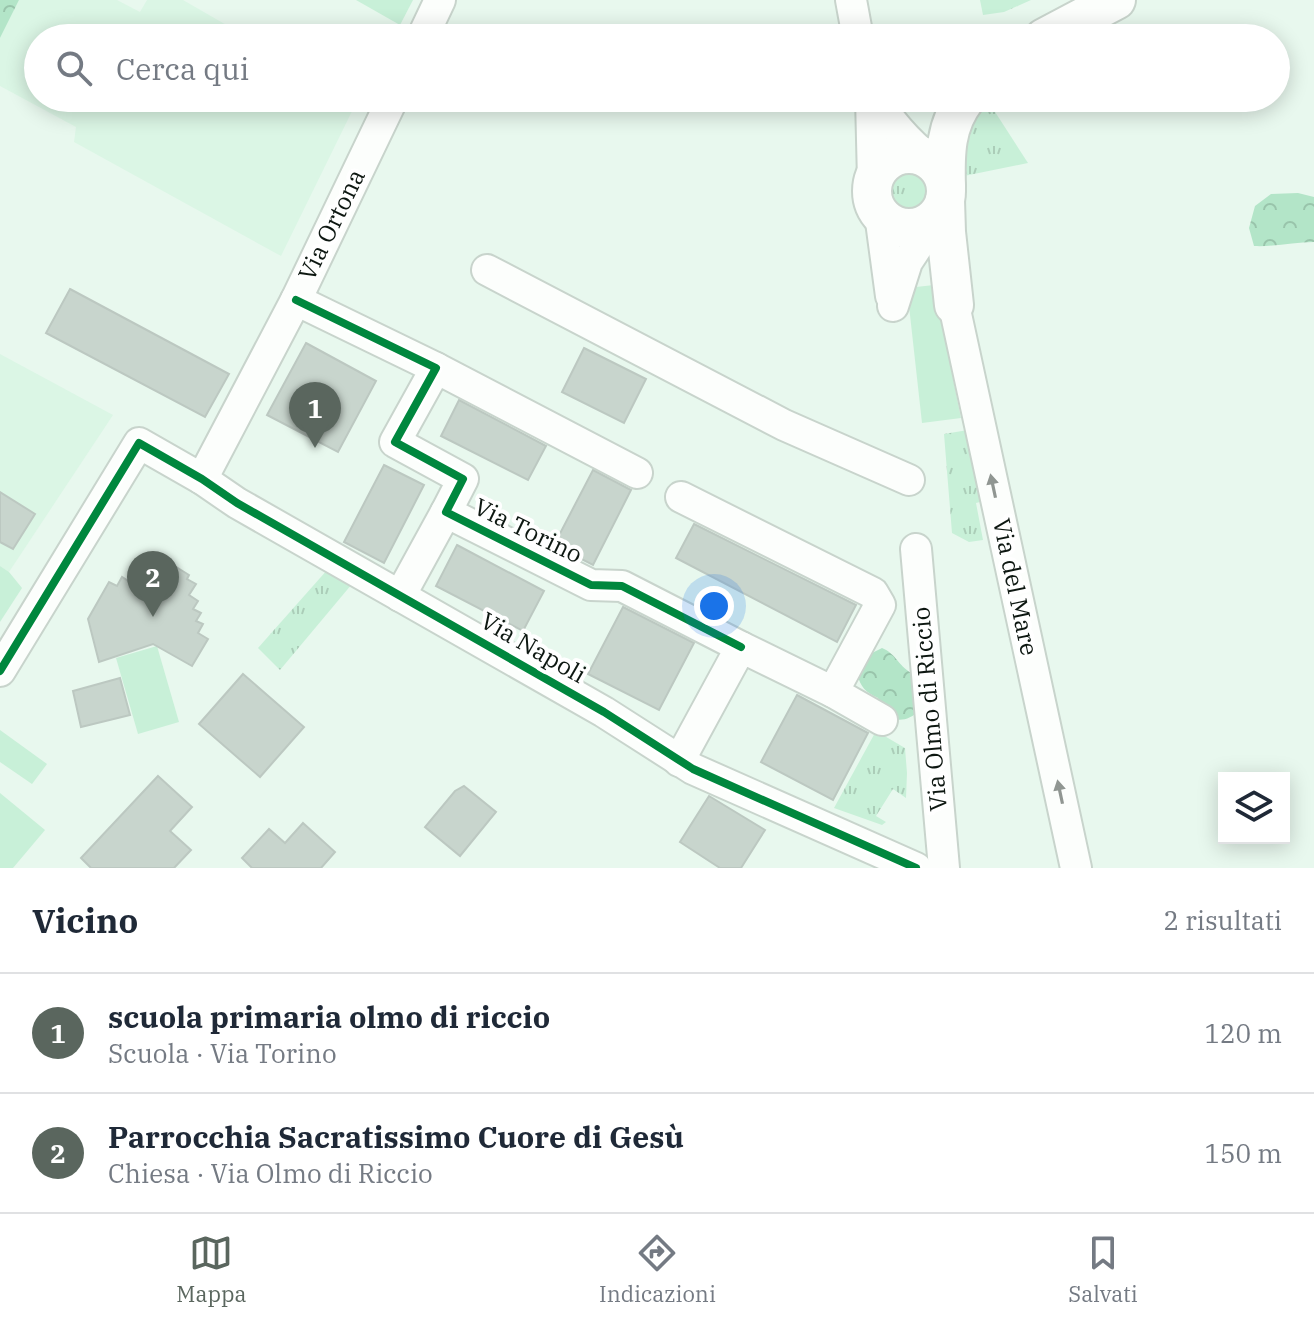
<!DOCTYPE html>
<html lang="it">
<head>
<meta charset="utf-8">
<style>
  :root { --surface:#fff; --page:#f2f2f3; --text:#1f2937; --muted:#747a83; --line:#e0e1e3; --accent:#5a665e }
  body { margin:0; font-family:"IBM Plex Serif",serif; background:var(--page); color:var(--text) }
  .controls { position:absolute; right:24px; bottom:24px; display:grid; overflow:hidden; border-radius:0px; box-shadow:0 4px 20px #0003 }
  .controls button { width:72px; height:72px; display:grid; place-items:center; padding:0; border:0; border-bottom:2px solid var(--line); background:var(--surface); color:var(--text); font:40px sans-serif }
  .you { position:absolute; left:714px; top:606px; width:28px; height:28px; margin:-20px; border:6px solid #fff; border-radius:50%; background:#1a73e8; box-shadow:0 0 0 12px #1a73e833 }
  .badge { display:grid; place-items:center; width:52px; height:52px; border-radius:50%; background:var(--accent); color:#fff; font-size:26px; font-weight:700 }
  .pin { position:absolute; translate:-50% -66px; filter:drop-shadow(0 2px 4px #0008) }
  .pin::after { content:''; position:absolute; top:42px; width:28px; height:24px; background:inherit; clip-path:polygon(0 0,100% 0,50% 100%) }
  .list { margin:0; padding:0; list-style:none }
  h2 { display:flex; justify-content:space-between; align-items:center; height:104px; margin:0; padding:0 32px; font-size:34px }
  h2 small { font-size:26px; font-weight:400; color:var(--muted) }
  .list li { display:grid; grid-template-columns:52px 1fr auto; gap:24px; align-items:center; box-sizing:border-box; height:120px; padding:0 32px; border-top:2px solid var(--line) }
  .list b { display:block; font-size:30px; white-space:nowrap }
  .list p { margin:0; font-size:26px; white-space:nowrap; color:var(--muted) }
  .list em { font-size:26px; font-style:normal; color:var(--muted) }
  .icon { flex:none; width:44px; height:44px; fill:none; stroke:currentColor; stroke-width:2; stroke-linecap:round; stroke-linejoin:round }
  .map { position:relative; flex:none; width:1314px; height:868px; overflow:hidden }
  .search { position:absolute; background:var(--surface); box-shadow:0 4px 20px #0003; left:24px; right:24px; top:24px; height:88px; display:flex; align-items:center; gap:20px; box-sizing:border-box; padding:0 28px; border-radius:44px; color:var(--muted); font-size:30px }
  .sheet { height:344px; background:var(--surface) }
  nav { display:flex; justify-content:space-around; align-items:center; box-sizing:border-box; height:112px; border-top:2px solid var(--line); background:var(--surface); font-size:22px; color:var(--muted) }
  nav a { display:grid; justify-items:center; gap:4px }
  nav .on { color:var(--accent) }
  .map>svg:first-child { display:block }
  .built { fill:#dbf6e5 }
  .grass { fill:url(#grass-tufts) }
  .forest { fill:url(#forest-crowns) }
  .garden { fill:#c8f0d8 }
  .building { fill:#c8d5cd; stroke:#bcc8c1; stroke-width:2 }
  .lines { fill:none; stroke-linecap:round; stroke-linejoin:round }
  .minor-casing { stroke:#c8d4cc; stroke-width:34 }
  .tertiary-casing { stroke:#c8d4cc; stroke-width:42 }
  .minor { stroke:#fcfefc; stroke-width:30 }
  .tertiary { stroke:#fcfefc; stroke-width:38 }
  .cycleway-casing { stroke:#fff; stroke-width:13 }
  .cycleway { stroke:#00873e; stroke-width:8 }
  .oneway { fill:#909692 }
  .labels { text-anchor:middle; stroke-width:8; stroke-linejoin:round; paint-order:stroke }
  .street-label { font-size:24px; fill:#0d1711; stroke:#fff }
</style>
</head>
<body>
<div class="map">
<svg width="1314" height="868" viewBox="0 0 1314 868">
  <defs>
    <pattern id="grass-tufts" width="24" height="20" patternUnits="userSpaceOnUse" patternTransform="scale(2)"><rect width="24" height="20" fill="#c8f0d8"/><path d="M3 7l-1-3M5 7V3M7 7l1-3M15 17l-1-3M17 17v-4M19 17l1-3" fill="none" stroke="#abcdb8"/></pattern>
    <pattern id="forest-crowns" width="20" height="18" patternUnits="userSpaceOnUse" patternTransform="scale(2)"><rect width="20" height="18" fill="#b3e5c8"/><path d="M2 6a3 3 0 1 1 6 0M12 15a3 3 0 1 1 6 0" fill="none" stroke="#99c4ab"/></pattern>
  </defs>
  <rect width="100%" height="100%" fill="#e8f8ee"/>
  <g class="built">
    <polygon points="19,0 117,0 140,12 147,0 183,0 249,38 38,38 38,98 352,98 357,101 281,256 74,142 76,127 0,86 0,38"/>
    <polygon points="0,354 113,415 9,572 0,566"/>
  </g>
  <g class="grass">
    <polygon points="980,0 1031,0 1004,12 983,15"/>
    <path d="M988,101L1028,163L964,176C961,144 970,126 988,101Z"/>
    <circle cx="910" cy="191" r="20"/>
    <polygon points="968,430 984,501 976,503 983,540 969,542 952,533 944,434"/>
    <polygon points="328,569 352,584 280,670 258,648"/>
    <polygon points="876,731 905,748 907,773 906,798 893,789 876,816 886,822 882,825 834,808"/>
  </g>
  <g class="forest">
    <polygon points="0,0 19,0 0,38"/>
    <path d="M1298,193L1314,197V242C1294,242 1275,247 1254,246L1249,228L1255,206L1271,194Z"/>
    <path d="M882,648C897,654 898,667 915,675L920,710C903,727 883,721 878,698C865,692 861,687 857,674L868,655Z"/>
  </g>
  <g class="garden">
    <polygon points="356,0 413,0 400,25"/>
    <polygon points="934,285 961,418 922,423 907,288"/>
    <polygon points="0,566 9,572 22,588 0,622"/>
    <polygon points="157,646 179,722 138,734 116,658"/>
    <polygon points="0,730 47,764 32,784 0,762"/>
    <polygon points="0,793 45,830 13,868 0,868"/>
  </g>
  <g class="building">
    <polygon points="70,289 229,374 205,417 46,333"/>
    <polygon points="306,343 376,381 338,452 267,415"/>
    <polygon points="584,348 646,379 624,423 562,392"/>
    <polygon points="459,400 546,446 528,480 441,436"/>
    <polygon points="384,465 424,485 384,563 344,542"/>
    <polygon points="593,470 631,490 593,565 554,545"/>
    <polygon points="0,492 35,514 13,549 0,542"/>
    <polygon points="694,524 856,605 837,642 676,558"/>
    <polygon points="457,545 544,591 523,631 436,586"/>
    <polygon points="162,564 170,569 173,565 189,575 187,579 196,584 189,595 198,601 193,609 201,613 196,621 203,624 198,633 208,639 192,666 153,644 99,662 88,619 109,582 117,586 122,577 130,582 134,575 142,579 147,571 155,576"/>
    <polygon points="623,607 694,643 659,710 588,674"/>
    <polygon points="243,674 304,727 260,777 199,724"/>
    <polygon points="120,678 130,715 81,727 73,691"/>
    <polygon points="797,695 868,733 833,800 761,762"/>
    <polygon points="158,776 192,807 170,831 191,850 174,868 91,868 81,858"/>
    <polygon points="464,786 496,812 460,856 425,827 455,791"/>
    <polygon points="709,796 765,830 741,868 720,868 680,842"/>
    <polygon points="303,823 335,852 321,868 252,868 242,858 269,829 285,843"/>
  </g>
  <g class="lines">
    <g class="minor-casing">
      <g id="minor">
        <polyline points="851,0 858,38"/>
        <polyline points="422,38 440,0"/>
        <polyline points="871,98 873,181"/>
        <path d="M876,98C890,123 908,142 930,160"/>
        <polyline points="880,214 891,296"/>
        <polyline points="487,270 784,425 909,480"/>
        <polyline points="296,300 436,368 395,442 463,479 446,512 591,585 622,586 741,647"/>
        <polyline points="954,305 1076,868"/>
        <polyline points="893,306 907,262 940,212"/>
        <polyline points="436,368 637,473"/>
        <polyline points="202,479 296,300 393,98"/>
        <polyline points="916,549 944,868"/>
        <polyline points="400,596 446,512"/>
        <polyline points="0,671 139,443 202,479 237,503 604,712 693,769 916,868"/>
        <polyline points="833,692 882,720"/>
        <polyline points="679,761 741,647 833,692 880,605 873,593 681,497"/>
      </g>
    </g>
    <g class="tertiary-casing">
      <g id="tertiary">
        <polyline points="1044,38 1116,0"/>
        <circle cx="909" cy="191" r="37"/>
        <path d="M946,187C945,154 945,125 966,98"/>
        <polyline points="945,200 946,232 954,305"/>
      </g>
    </g>
    <use href="#minor" class="minor"/>
    <use href="#tertiary" class="tertiary"/>
    <g class="cycleway-casing">
      <g id="cycleway">
        <polyline points="296,300 436,368 395,442 463,479 446,512 591,585 622,586 741,647"/>
        <polyline points="0,671 139,443 202,479 237,503 604,712 693,769 916,868"/>
      </g>
    </g>
    <use href="#cycleway" class="cycleway"/>
  </g>
  <defs><path id="oneway-solid" d="M-6-.8H1V-3.2L6.5 0L1 3.2V.8H-6Z" transform="scale(2)"/></defs>
  <g class="oneway">
    <use href="#oneway-solid" transform="translate(993 486) rotate(-102)"/>
    <use href="#oneway-solid" transform="translate(1060 792) rotate(-102)"/>
  </g>
  <g class="labels">
    <g class="street-label">
      <text transform="translate(332 225) rotate(-64)" y="8">Via Ortona</text>
      <text transform="translate(528 531) rotate(26)" y="8">Via Torino</text>
      <text transform="translate(1015 587) rotate(78)" y="8">Via del Mare</text>
      <text transform="translate(533 648) rotate(30)" y="8">Via Napoli</text>
      <text transform="translate(930 709) rotate(-95)" y="8">Via Olmo di Riccio</text>
    </g>
  </g>
</svg>
<div class="controls">
<button><svg class="icon" aria-label="layers" viewBox="0 0 24 24"><path d="M12 4l9 5-9 5-9-5zM3 14l9 5 9-5"/></svg></button>
</div>
<div class="you"></div>
<div class="pin badge" style="left:315px;top:448px">1</div>
<div class="pin badge" style="left:153px;top:617px">2</div>
<div class="search"><svg class="icon" aria-label="search" viewBox="0 0 24 24"><circle cx="10" cy="10" r="6"/><path d="M15 15l6 6"/></svg>Cerca qui</div>
</div>
<section class="sheet">
<h2>Vicino<small>2 risultati</small></h2>
<ul class="list">
<li><span class="badge">1</span><div><b>scuola primaria olmo di riccio</b><p>Scuola · Via Torino</p></div><em>120 m</em></li>
<li><span class="badge">2</span><div><b>Parrocchia Sacratissimo Cuore di Gesù</b><p>Chiesa · Via Olmo di Riccio</p></div><em>150 m</em></li>
</ul>
</section>
<nav>
<a class="on"><svg class="icon" aria-label="map" viewBox="0 0 24 24"><path d="M3 6l6-2 6 2 6-2v14l-6 2-6-2-6 2zM9 4v14M15 6v14"/></svg>Mappa</a>
<a><svg class="icon" aria-label="directions" viewBox="0 0 24 24"><path d="M12 3l9 9-9 9-9-9zM9 14v-3h6M13 9l2 2-2 2"/></svg>Indicazioni</a>
<a><svg class="icon" aria-label="saved" viewBox="0 0 24 24"><path d="M7 4h10v16l-5-4-5 4z"/></svg>Salvati</a>
</nav>
</body>
</html>
